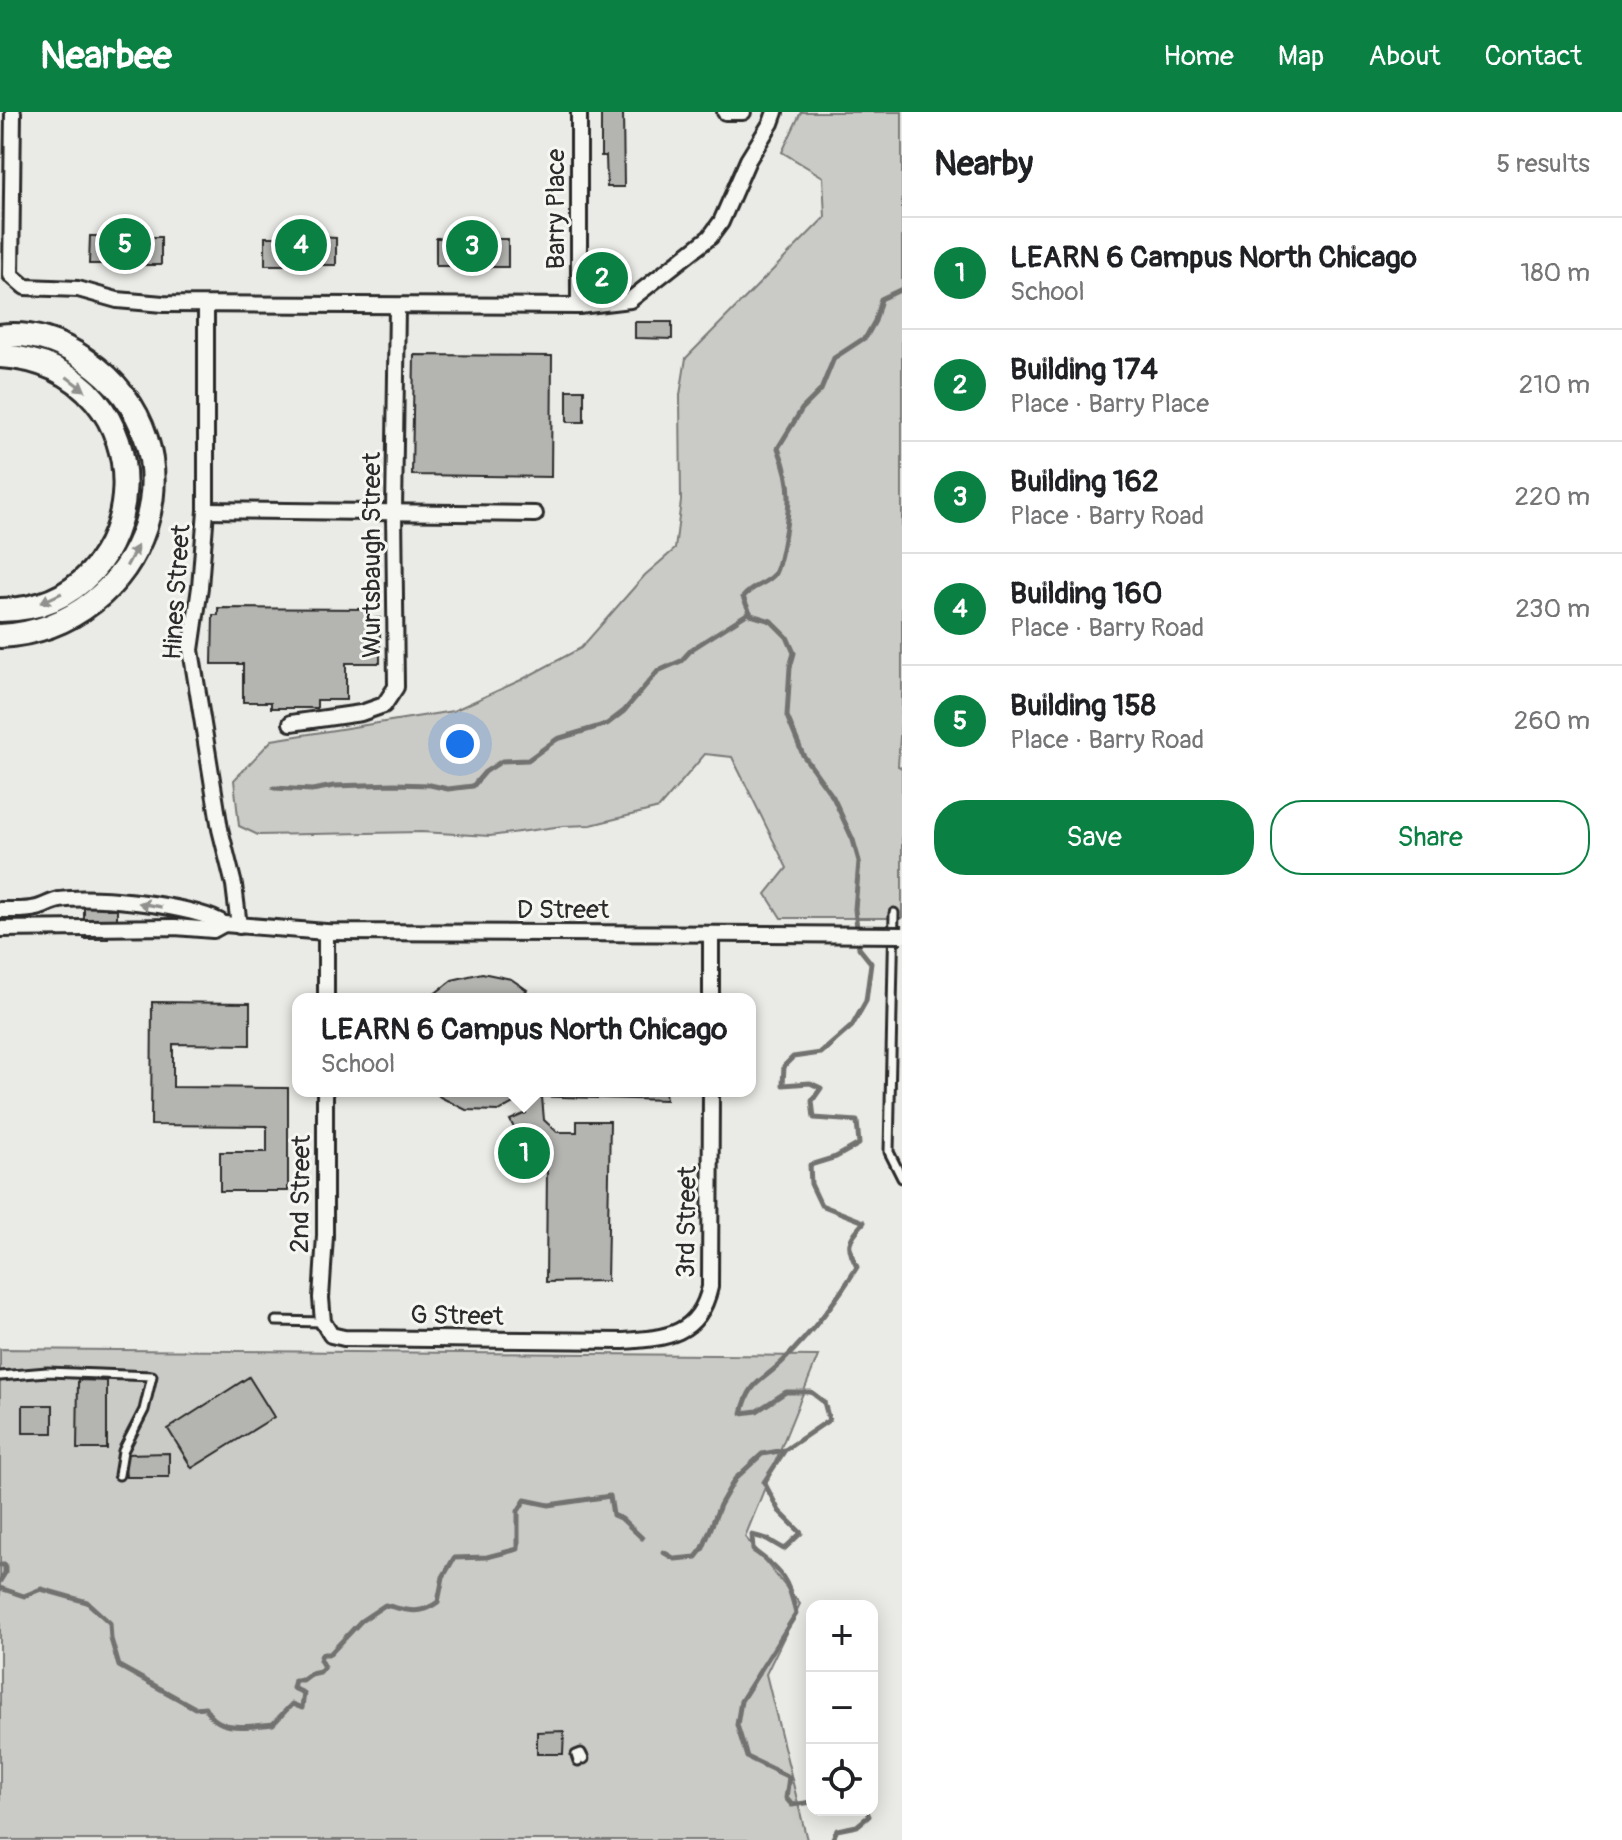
<!DOCTYPE html>
<html lang="en">
<head>
<meta charset="utf-8">
<style>
  :root { --surface:#fff; --page:#f6f6f6; --text:#202124; --muted:#757577; --line:#e0e0e0; --accent:#0b8043 }
  body { margin:0; font-family:Pangolin,sans-serif; background:var(--page); color:var(--text) }
  .controls { position:absolute; right:24px; bottom:24px; display:grid; overflow:hidden; border-radius:16px; box-shadow:0 4px 20px #0003 }
  .controls button { width:72px; height:72px; display:grid; place-items:center; padding:0; border:0; border-bottom:2px solid var(--line); background:var(--surface); color:var(--text); font:40px sans-serif }
  .you { position:absolute; left:460px; top:632px; width:28px; height:28px; margin:-20px; border:6px solid #fff; border-radius:50%; background:#1a73e8; box-shadow:0 0 0 12px #1a73e833 }
  .badge { display:grid; place-items:center; width:52px; height:52px; border-radius:50%; background:var(--accent); color:#fff; font-size:26px; font-weight:700 }
  .pin { position:absolute; translate:-50% -50%; border:4px solid #fff; box-shadow:0 2px 8px #0006 }
  .popup { position:absolute; left:292px; top:881px; width:464px; height:104px; box-sizing:border-box; display:grid; place-content:center; border-radius:16px; background:var(--surface); filter:drop-shadow(0 2px 6px #0005); font-size:26px; white-space:nowrap; color:var(--muted) }
  .popup b { font-size:30px; color:var(--text) }
  .popup::after { content:''; position:absolute; left:50%; top:100%; margin-left:-16px; border:16px solid transparent; border-top-color:var(--surface) }
  .list { margin:0; padding:0; list-style:none }
  h2 { display:flex; justify-content:space-between; align-items:center; height:104px; margin:0; padding:0 32px; font-size:34px }
  h2 small { font-size:26px; font-weight:400; color:var(--muted) }
  .list li { display:grid; grid-template-columns:52px 1fr auto; gap:24px; align-items:center; box-sizing:border-box; height:112px; padding:0 32px; border-top:2px solid var(--line) }
  .list b { display:block; font-size:30px; white-space:nowrap }
  .list p { margin:0; font-size:26px; white-space:nowrap; color:var(--muted) }
  .list em { font-size:26px; font-style:normal; color:var(--muted) }
  .actions { display:flex; gap:16px; padding:24px 32px }
  .actions a { flex:1; padding:18px 0; border:2px solid var(--accent); border-radius:32px; text-align:center; font-size:28px; color:var(--accent) }
  .actions .main { background:var(--accent); color:#fff }
  .icon { flex:none; width:44px; height:44px; fill:none; stroke:currentColor; stroke-width:2; stroke-linecap:round; stroke-linejoin:round }
  .map { position:relative; flex:none; width:902px; height:1728px; overflow:hidden }
  header { display:flex; align-items:center; gap:48px; box-sizing:border-box; height:112px; padding:0 40px; background:var(--accent); color:#fff }
  header strong { font-size:38px }
  nav { display:flex; gap:44px; margin-inline-start:auto; font-size:28px }
  main { display:flex }
  aside { flex:1; background:var(--surface) }
  .map>svg:first-child { display:block }
  .green { fill:#cacac7; stroke:#7a7a79; stroke-width:2 }
  .lines { fill:none; stroke-linecap:round; stroke-linejoin:round }
  .stream { stroke:#727270; stroke-width:5 }
  .building { fill:#b4b4b1; stroke:#2b2b2b; stroke-width:2 }
  .service-casing { stroke:#2b2b2b; stroke-width:13 }
  .minor-casing { stroke:#2b2b2b; stroke-width:20 }
  .trunk-casing { stroke:#2b2b2b; stroke-width:28 }
  .service { stroke:#f6f6f2; stroke-width:7 }
  .minor { stroke:#f6f6f2; stroke-width:14 }
  .trunk { stroke:#f6f6f2; stroke-width:22 }
  .minor-bridge-casing { stroke:#2b2b2b; stroke-width:20; stroke-linecap:butt }
  .minor-bridge { stroke:#f6f6f2; stroke-width:14 }
  .oneway { fill:#90908e }
  .labels { text-anchor:middle; stroke-width:6; stroke-linejoin:round; paint-order:stroke }
  .street-label { font-size:26px; fill:#2b2b2b; stroke:#f6f6f2 }
</style>
</head>
<body>
<header>
<strong>Nearbee</strong>
<nav><a>Home</a><a>Map</a><a>About</a><a>Contact</a></nav>
</header>
<main>
<div class="map">
<svg width="902" height="1728" viewBox="0 0 902 1728">
  <rect width="100%" height="100%" fill="#eaeae6"/>
  <filter id="ink" filterUnits="userSpaceOnUse"><feTurbulence type="fractalNoise" baseFrequency=".0125" numOctaves="2"/><feDisplacementMap in="SourceGraphic" scale="16" xChannelSelector="R" yChannelSelector="G"/><feConvolveMatrix kernelMatrix="1 2 1 2 8 2 1 2 1" color-interpolation-filters="sRGB"/></filter>
  <g filter="url(#ink)">
    <g class="green">
      <polygon points="801,0 902,0 902,596 898,654 902,656 902,806 781,806 766,782 787,756 732,645 705,642 659,696 591,713 563,714 490,724 421,720 258,723 239,714 234,668 272,628 453,599 521,568 581,536 645,463 675,437 681,389 680,283 686,246 825,105 823,65 782,40"/>
      <polygon points="0,1237 818,1244 745,1425 800,1492 766,1562 807,1728 0,1728"/>
    </g>
    <g class="lines">
      <g class="stream">
        <polyline points="274,676 312,678 334,674 394,672 430,673 448,677 473,674 485,660 502,649 528,648 557,627 607,612 624,599 658,559 681,549 692,537 750,500"/>
        <path d="M785,1338L764,1370L779,1399L801,1421L784,1437L767,1427L752,1423L753,1438C781,1458 789,1467 796,1502L741,1589L737,1613L747,1645L789,1665L786,1686L792,1693L812,1690"/>
        <path d="M663,1440L675,1447L696,1445L703,1436L720,1393L735,1367L762,1342L785,1338L829,1308L824,1290L811,1280H786L757,1299L742,1301C750,1268 761,1271 783,1249C810,1222 837,1188 857,1155C845,1133 848,1128 864,1110L821,1093L811,1072L810,1053L836,1045L859,1032L857,1009L814,1006L812,989L821,976L810,971L783,973L784,954L793,945L821,941L852,914L866,889L871,851L859,836L855,797L859,749L853,728L833,685L803,643L787,604L790,555L794,541L787,525L771,509L751,503L743,485C754,472 763,474 773,464C781,457 789,398 789,385C789,369 784,351 778,336L802,297L821,278L834,246L866,225L875,209L881,187L902,177"/>
        <polyline points="0,1453 5,1453 5,1461 0,1469"/>
        <path d="M0,1476L24,1484L41,1477L87,1490L110,1511L111,1527L119,1554L195,1596L205,1595C217,1622 250,1614 273,1612L292,1592L302,1596L304,1581L293,1576L295,1568H303L311,1562L320,1560L324,1555L320,1548L322,1542H330L361,1509L385,1493C406,1498 419,1504 438,1490L443,1465L454,1446L487,1445L518,1437V1399L525,1388L549,1393L610,1384L613,1403L622,1407L642,1426"/>
        <polyline points="832,1728 837,1718 857,1714 869,1704 866,1698"/>
      </g>
    </g>
    <g class="building">
      <polygon points="601,0 623,0 624,75 607,75 606,44 601,44"/>
      <polygon points="108,121 142,122 142,125 161,125 161,153 141,153 141,140 109,140 109,152 89,152 90,124 108,124"/>
      <polygon points="283,122 317,122 317,125 336,126 336,153 316,153 316,140 284,140 284,153 265,153 265,125 283,125"/>
      <polygon points="455,123 489,123 489,127 508,127 508,155 487,155 487,142 456,141 456,154 436,154 436,126 455,126"/>
      <rect x="593" y="154" width="18" height="24"/>
      <polygon points="635,210 672,210 672,227 635,226"/>
      <polygon points="414,243 552,244 551,365 412,363"/>
      <rect x="567" y="278" width="17" height="32"/>
      <polygon points="218,496 371,497 371,506 380,506 380,551 346,551 346,588 317,588 317,596 271,596 271,590 243,590 243,552 212,552 213,503 218,503"/>
      <polygon points="84,791 107,791 107,797 117,797 117,811 108,811 108,827 84,827"/>
      <polygon points="482,861 511,867 527,878 518,887 428,887 452,868"/>
      <polygon points="152,890 250,891 250,933 173,932 173,975 288,976 288,1079 220,1079 220,1040 267,1040 267,1014 151,1013"/>
      <polygon points="434,979 665,979 666,988 526,984 499,999 466,998 440,985"/>
      <polygon points="526,984 542,985 544,1008 557,1020 577,1020 577,1009 610,1009 607,1169 546,1170 547,1055 519,1054 519,1034 511,1032 511,1024 518,1024 510,1008 526,1001"/>
      <polygon points="249,1265 274,1305 192,1356 168,1317"/>
      <polygon points="78,1268 107,1269 107,1337 77,1337"/>
      <rect x="23" y="1293" width="30" height="28"/>
      <polygon points="169,1341 169,1365 126,1365 124,1342"/>
      <polygon points="564,1619 563,1642 537,1642 537,1620"/>
    </g>
    <g class="lines">
      <g class="service-casing">
        <g id="service">
          <polyline points="894,801 889,1040 902,1066"/>
          <polyline points="276,1209 323,1210"/>
          <polyline points="0,1264 47,1260 152,1264 144,1298 123,1339 119,1363"/>
          <polyline points="578,1649 576,1643 581,1641 584,1647"/>
        </g>
      </g>
      <g class="minor-casing">
        <g id="minor">
          <polyline points="13,0 11,163 25,175 78,177 117,188 163,192 579,194 630,188 710,125 721,110 748,48 771,11 775,0"/>
          <polyline points="579,0 579,194"/>
          <polyline points="725,0 743,0"/>
          <polyline points="206,193 206,398 200,475 191,538 220,717 234,773 239,814"/>
          <polyline points="206,398 535,402"/>
          <polyline points="291,611 361,601 384,593 396,575 394,399 397,195"/>
          <path d="M0,798C12,798 25,799 37,796C45,794 52,789 60,788C94,782 197,794 224,812L326,820L768,822"/>
          <polyline points="0,817 175,815 213,818 224,812"/>
          <polyline points="326,887 326,820"/>
          <polyline points="711,887 711,822"/>
          <path d="M325,979V1124L321,1186L323,1210L331,1223L344,1226L623,1229C666,1226 699,1224 710,1175L711,979"/>
        </g>
      </g>
      <g class="trunk-casing">
        <g id="trunk">
          <path d="M0,224C31,220 61,230 86,248C211,334 147,516 0,524"/>
          <path d="M0,244C173,254 159,499 0,498"/>
        </g>
      </g>
      <use href="#service" class="service"/>
      <use href="#minor" class="minor"/>
      <use href="#trunk" class="trunk"/>
      <g class="minor-bridge-casing">
        <polyline id="minor-bridge" points="768,822 902,823"/>
      </g>
      <use href="#minor-bridge" class="minor-bridge"/>
    </g>
    <defs><path id="oneway-solid" d="M-6-.8H1V-3.2L6.5 0L1 3.2V.8H-6Z" transform="scale(2)"/></defs>
    <g class="oneway">
      <use href="#oneway-solid" transform="translate(76 272) rotate(37)"/>
      <use href="#oneway-solid" transform="translate(132 444) rotate(-62)"/>
      <use href="#oneway-solid" transform="translate(51 486) rotate(155)"/>
      <use href="#oneway-solid" transform="translate(150 793) rotate(-170)"/>
    </g>
  </g>
  <g class="labels">
    <g class="street-label">
      <text transform="translate(555 97) rotate(-90)" y="9">Barry Place</text>
      <text transform="translate(371 443) rotate(-90)" y="9">Wurtsbaugh Street</text>
      <text transform="translate(176 480) rotate(-86)" y="9">Hines Street</text>
      <text x="563" y="806">D Street</text>
      <text transform="translate(300 1082) rotate(-89)" y="9">2nd Street</text>
      <text transform="translate(686 1110) rotate(-89)" y="9">3rd Street</text>
      <text transform="translate(457 1203) rotate(1)" y="9">G Street</text>
    </g>
  </g>
</svg>
<div class="controls">
<button>+</button>
<button>−</button>
<button><svg class="icon" aria-label="locate" viewBox="0 0 24 24"><circle cx="12" cy="12" r="6"/><path d="M12 2v4M12 18v4M2 12h4M18 12h4"/></svg></button>
</div>
<div class="you"></div>
<div class="pin badge" style="left:524px;top:1041px">1</div>
<div class="popup"><b>LEARN 6 Campus North Chicago</b>School</div>
<div class="pin badge" style="left:602px;top:166px">2</div>
<div class="pin badge" style="left:472px;top:134px">3</div>
<div class="pin badge" style="left:301px;top:133px">4</div>
<div class="pin badge" style="left:125px;top:132px">5</div>
</div>
<aside>
<h2>Nearby<small>5 results</small></h2>
<ul class="list">
<li><span class="badge">1</span><div><b>LEARN 6 Campus North Chicago</b><p>School</p></div><em>180 m</em></li>
<li><span class="badge">2</span><div><b>Building 174</b><p>Place · Barry Place</p></div><em>210 m</em></li>
<li><span class="badge">3</span><div><b>Building 162</b><p>Place · Barry Road</p></div><em>220 m</em></li>
<li><span class="badge">4</span><div><b>Building 160</b><p>Place · Barry Road</p></div><em>230 m</em></li>
<li><span class="badge">5</span><div><b>Building 158</b><p>Place · Barry Road</p></div><em>260 m</em></li>
</ul>
<div class="actions"><a class="main">Save</a><a>Share</a></div>
</aside>
</main>
</body>
</html>
